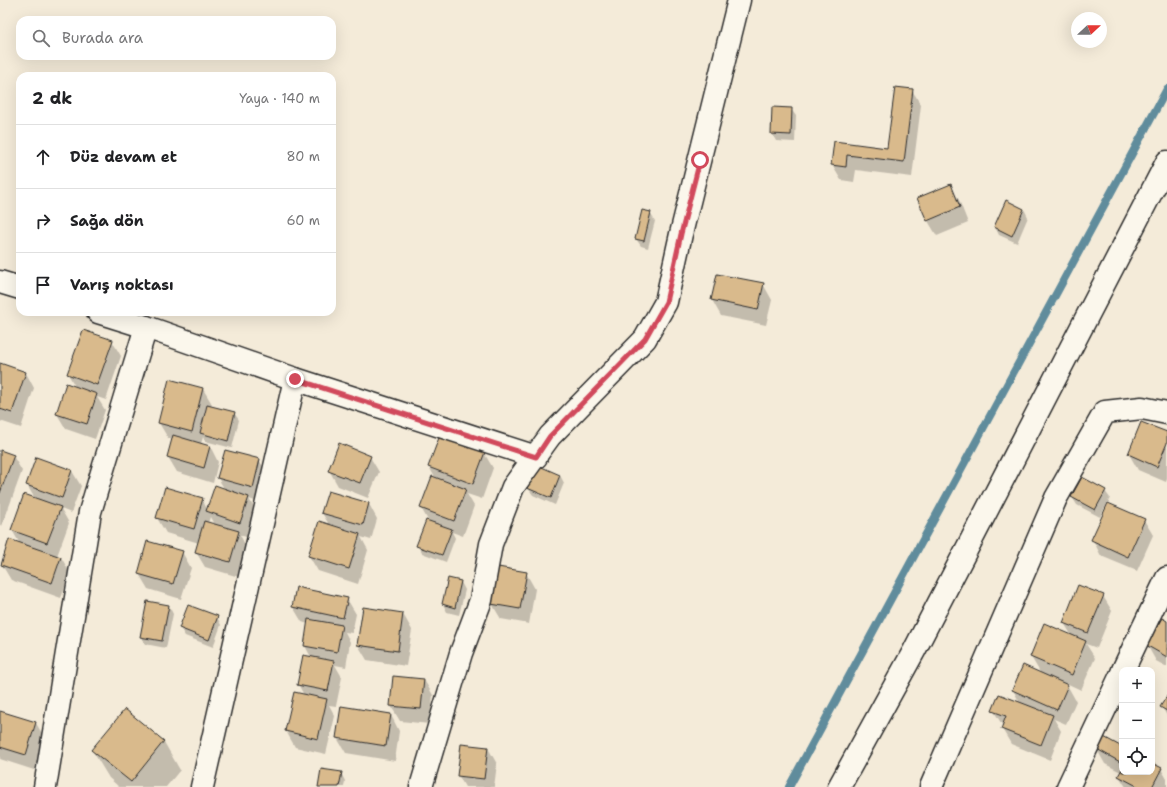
<!DOCTYPE html>
<html lang="tr">
<head>
<meta charset="utf-8">
<style>
  :root { --surface:#fff; --page:#f2f2f2; --text:#202124; --muted:#757577; --line:#e0e0e0 }
  body { margin:0; font-family:"Shantell Sans",sans-serif; background:var(--page); color:var(--text) }
  .controls { position:absolute; right:12px; bottom:12px; display:grid; overflow:hidden; border-radius:8px; box-shadow:0 4px 16px #0002 }
  .controls button { width:36px; height:36px; display:grid; place-items:center; padding:0; border:0; border-bottom:1px solid var(--line); background:var(--surface); color:var(--text); font:20px sans-serif }
  .compass { position:absolute; left:1071px; top:12px; width:36px; height:36px; border-radius:50%; background:var(--surface); box-shadow:0 4px 16px #0002; rotate:68deg }
  .stop { position:absolute; width:12px; height:12px; margin:-9px; border:3px solid #d1495b; border-radius:50%; background:#fff }
  .stop.end { background:#d1495b; border-color:#fff; box-shadow:0 1px 4px #0008 }
  .list { margin:0; padding:0; list-style:none }
  h2 { display:flex; justify-content:space-between; align-items:center; height:52px; margin:0; padding:0 16px; font-size:17px }
  h2 small { font-size:13px; font-weight:400; color:var(--muted) }
  .list li { display:grid; grid-template-columns:26px 1fr auto; gap:12px; align-items:center; box-sizing:border-box; height:64px; padding:0 16px; border-top:1px solid var(--line) }
  .list b { display:block; font-size:15px; white-space:nowrap }
  .list em { font-size:13px; font-style:normal; color:var(--muted) }
  .icon { flex:none; width:22px; height:22px; fill:none; stroke:currentColor; stroke-width:2; stroke-linecap:round; stroke-linejoin:round }
  .map { position:relative; flex:none; width:1167px; height:787px; overflow:hidden }
  .search { position:absolute; background:var(--surface); box-shadow:0 4px 16px #0002; left:16px; top:16px; width:320px; height:44px; display:flex; align-items:center; gap:10px; box-sizing:border-box; padding:0 14px; border-radius:12px; color:var(--muted); font-size:15px }
  .panel { position:absolute; background:var(--surface); box-shadow:0 4px 16px #0002; left:16px; top:72px; width:320px; height:244px; border-radius:12px }
  .map>svg:first-child { display:block }
  .shadow { fill:#0003; fill-rule:evenodd }
  .lines { fill:none; stroke-linecap:round; stroke-linejoin:round }
  .stream { stroke:#618c9c; stroke-width:8 }
  .building { fill:#d9ba8c; stroke:#2b2b2b }
  .minor-casing { stroke:#2b2b2b; stroke-width:25 }
  .minor { stroke:#fbf7ec; stroke-width:22 }
  .route { stroke:#d1495b; stroke-width:5 }
</style>
</head>
<body>
<div class="map">
<svg width="1167" height="787" viewBox="0 0 1167 787">
  <rect width="100%" height="100%" fill="#f4ebd9"/>
  <filter id="ink" filterUnits="userSpaceOnUse"><feTurbulence type="fractalNoise" baseFrequency=".025" numOctaves="2"/><feDisplacementMap in="SourceGraphic" scale="8" xChannelSelector="R" yChannelSelector="G"/><feConvolveMatrix kernelMatrix="1 2 1 2 8 2 1 2 1" color-interpolation-filters="sRGB"/></filter>
  <g filter="url(#ink)">
    <g class="shadow">
      <polygon points="912,90 921,105 912,177 856,170 854,182 841,180 832,165 835,143 888,149"/>
      <polygon points="791,109 796,116 795,142 776,141 772,134"/>
      <polygon points="950,185 959,200 968,223 937,236 928,221 918,198"/>
      <polygon points="1024,209 1028,217 1017,243 999,235 995,227"/>
      <polygon points="650,213 655,221 648,248 641,246 636,239"/>
      <polygon points="763,284 772,300 766,325 721,316 712,300"/>
      <polygon points="112,341 121,356 106,400 97,397 105,410 95,439 66,429 57,414 76,388 68,374"/>
      <polygon points="0,364 26,373 34,388 21,428 0,421"/>
      <polygon points="203,389 212,404 211,407 234,413 239,420 232,448 205,441 203,437 201,444 210,446 218,462 213,483 177,472 168,457 173,440 168,438 159,423"/>
      <polygon points="1167,434 1167,479 1166,482 1138,470 1129,454"/>
      <polygon points="0,451 13,456 22,471 2,526 0,525"/>
      <polygon points="484,453 493,468 482,499 467,494 474,506 463,536 452,532 455,538 446,562 422,553 417,545 429,522 421,508 436,479 429,467"/>
      <polygon points="370,457 379,472 368,498 338,486 329,470"/>
      <polygon points="37,458 72,471 81,486 71,513 61,509 69,523 57,556 61,557 70,573 61,598 11,580 2,565 20,544 12,530 35,499 27,485"/>
      <path d="M259,460L268,475L261,503L249,499L257,513L249,538L240,535L247,548L239,577L205,567L196,552L199,543L166,533L157,518L202,499L207,509L225,490L218,478ZM210,517L215,526L208,523Z"/>
      <polygon points="560,475 564,483 555,505 533,495 528,488"/>
      <polygon points="1105,491 1110,498 1100,517 1077,505 1072,497"/>
      <polygon points="369,504 377,519 371,540 361,537 368,550 358,584 318,571 309,556 330,526 322,513"/>
      <polygon points="1144,520 1153,535 1137,571 1101,556 1093,540"/>
      <polygon points="182,552 191,568 181,599 148,589 139,574"/>
      <polygon points="526,573 535,589 529,624 501,619 492,604"/>
      <polygon points="449,579 461,582 465,590 459,615 447,612 443,604"/>
      <polygon points="1103,596 1112,611 1097,648 1086,644 1095,658 1081,690 1066,683 1076,701 1066,724 1054,719 1061,731 1050,760 1011,744 1002,729 1003,726 993,710 1020,703 1013,690 1041,674 1031,657 1072,636 1064,623"/>
      <polygon points="347,599 356,614 352,633 345,632 350,642 346,667 335,665 342,677 336,706 329,705 335,716 326,754 295,747 286,731 295,693 304,695 298,684 311,657 305,646 308,624 302,622 293,607"/>
      <polygon points="169,606 173,614 166,648 145,644 141,637"/>
      <polygon points="403,614 412,630 406,666 367,660 358,645"/>
      <polygon points="217,617 221,625 213,647 185,636 180,628"/>
      <polygon points="1167,622 1167,667 1156,661 1147,645"/>
      <polygon points="424,680 433,695 430,724 400,721 391,706"/>
      <polygon points="1167,698 1167,716 1162,707"/>
      <polygon points="125,710 164,742 180,770 166,787 119,787 109,778 92,750"/>
      <polygon points="0,712 36,723 45,739 34,770 0,759"/>
      <polygon points="391,715 399,731 395,761 346,753 337,738"/>
      <polygon points="488,748 497,764 494,787 465,787 458,775"/>
      <polygon points="1096,748 1122,748 1122,772 1152,772 1152,764 1161,769 1167,779 1167,787 1126,787 1119,776 1121,772 1105,764"/>
      <polygon points="341,773 345,781 344,787 319,787"/>
    </g>
    <g class="lines">
      <polyline class="stream" points="789,787 1167,89"/>
    </g>
    <g class="building">
      <polygon points="895,87 913,89 904,162 847,155 846,167 831,165 834,141 887,148"/>
      <polygon points="772,107 792,108 791,135 771,134"/>
      <polygon points="951,184 960,207 927,221 917,198"/>
      <polygon points="1006,200 1024,209 1012,236 994,227"/>
      <polygon points="642,210 651,212 644,241 635,239"/>
      <polygon points="717,274 764,283 758,310 711,300"/>
      <polygon points="83,330 113,340 97,385 67,374"/>
      <polygon points="0,363 26,372 12,413 0,409"/>
      <polygon points="169,379 203,388 192,432 158,423"/>
      <polygon points="66,383 97,394 87,424 56,414"/>
      <polygon points="207,405 235,412 228,441 200,433"/>
      <polygon points="1141,422 1167,432 1167,443 1157,467 1128,454"/>
      <polygon points="173,435 210,446 204,468 167,457"/>
      <polygon points="440,435 485,452 473,484 428,467"/>
      <polygon points="339,443 371,456 360,483 328,471"/>
      <polygon points="0,450 14,455 0,493"/>
      <polygon points="225,450 260,459 253,488 217,478"/>
      <polygon points="36,457 72,470 62,498 26,485"/>
      <polygon points="537,465 560,475 551,498 527,488"/>
      <polygon points="432,476 466,489 454,521 420,508"/>
      <polygon points="1082,477 1106,490 1095,510 1071,497"/>
      <polygon points="215,485 249,497 240,523 206,511"/>
      <polygon points="165,487 203,498 194,529 156,518"/>
      <polygon points="328,491 369,503 363,525 321,513"/>
      <polygon points="24,494 61,507 47,543 11,530"/>
      <polygon points="1108,503 1145,519 1128,557 1091,540"/>
      <polygon points="426,520 452,529 442,555 416,546"/>
      <polygon points="204,521 239,531 230,562 195,552"/>
      <polygon points="319,521 360,534 349,569 308,556"/>
      <polygon points="9,539 61,557 52,583 1,565"/>
      <polygon points="147,541 183,551 173,584 138,574"/>
      <polygon points="498,567 527,572 520,609 491,604"/>
      <polygon points="448,578 461,581 455,608 442,604"/>
      <polygon points="1078,585 1104,595 1088,633 1063,623"/>
      <polygon points="296,587 348,598 343,618 292,607"/>
      <polygon points="147,601 169,605 162,641 140,637"/>
      <polygon points="188,605 218,616 209,640 179,628"/>
      <polygon points="363,607 403,613 398,651 357,645"/>
      <polygon points="1162,618 1167,621 1167,657 1146,645"/>
      <polygon points="308,619 342,625 337,652 304,646"/>
      <polygon points="1044,623 1086,641 1072,675 1030,657"/>
      <polygon points="303,655 334,661 328,691 297,685"/>
      <polygon points="1023,665 1068,685 1057,710 1012,690"/>
      <polygon points="393,676 424,679 421,709 390,706"/>
      <polygon points="294,692 327,699 318,739 285,731"/>
      <polygon points="999,694 1053,715 1041,745 1001,729 1006,716 992,711"/>
      <polygon points="1167,696 1167,711 1160,707"/>
      <polygon points="341,706 391,714 386,746 336,738"/>
      <polygon points="125,709 164,741 131,782 91,750"/>
      <polygon points="0,711 36,722 26,755 0,747"/>
      <polygon points="1102,736 1122,747 1122,763 1095,748"/>
      <polygon points="461,744 488,747 484,779 457,776"/>
      <polygon points="1152,763 1162,768 1152,787 1139,787 1118,776 1122,769 1122,772 1152,772"/>
      <polygon points="321,769 342,772 339,787 318,787"/>
    </g>
    <g class="lines">
      <g class="minor-casing">
        <g id="minor">
          <polyline points="0,282 20,288"/>
          <polyline points="98,312 146,327 295,379 536,457"/>
          <polyline points="1123,670 1167,578"/>
          <polyline points="45,787 90,512 146,327"/>
          <polyline points="202,787 295,379"/>
          <polyline points="421,787 461,653 481,600 491,544 513,487 550,436 645,339 666,302 681,234 739,0"/>
          <polyline points="839,787 914,651 1167,162"/>
          <polyline points="931,787 1056,498 1105,412 1142,408 1167,413"/>
          <polyline points="1068,787 1122,673"/>
        </g>
      </g>
      <use href="#minor" class="minor"/>
    </g>
  </g>
  <g class="lines" filter="url(#ink)">
    <polyline class="route" points="295,379 536,457 550,436 645,339 666,302 681,234 700,160"/>
  </g>
</svg>
<div class="controls">
<button>+</button>
<button>−</button>
<button><svg class="icon" aria-label="locate" viewBox="0 0 24 24"><circle cx="12" cy="12" r="6"/><path d="M12 2v4M12 18v4M2 12h4M18 12h4"/></svg></button>
</div>
<svg class="compass" viewBox="-18 -18 36 36"><path d="M0-13l5 13h-10z" fill="#e53935"/><path d="M0 13l5-13h-10z" fill="#757577"/></svg>
<div class="stop" style="left:700px;top:160px"></div>
<div class="stop end" style="left:295px;top:379px"></div>
<div class="search"><svg class="icon" aria-label="search" viewBox="0 0 24 24"><circle cx="10" cy="10" r="6"/><path d="M15 15l6 6"/></svg>Burada ara</div>
<section class="panel">
<h2>2 dk<small>Yaya · 140 m</small></h2>
<ul class="list">
<li><svg class="icon" aria-label="ahead" viewBox="0 0 24 24"><path d="M12 20V5M6 11l6-6 6 6"/></svg><div><b>Düz devam et</b></div><em>80 m</em></li>
<li><svg class="icon" aria-label="right" viewBox="0 0 24 24"><path d="M7 20v-9h11M14 6l5 5-5 5"/></svg><div><b>Sağa dön</b></div><em>60 m</em></li>
<li><svg class="icon" aria-label="arrive" viewBox="0 0 24 24"><path d="M6 21V4h12l-3 4 3 4H6"/></svg><div><b>Varış noktası</b></div></li>
</ul>
</section>
</div>
</body>
</html>
